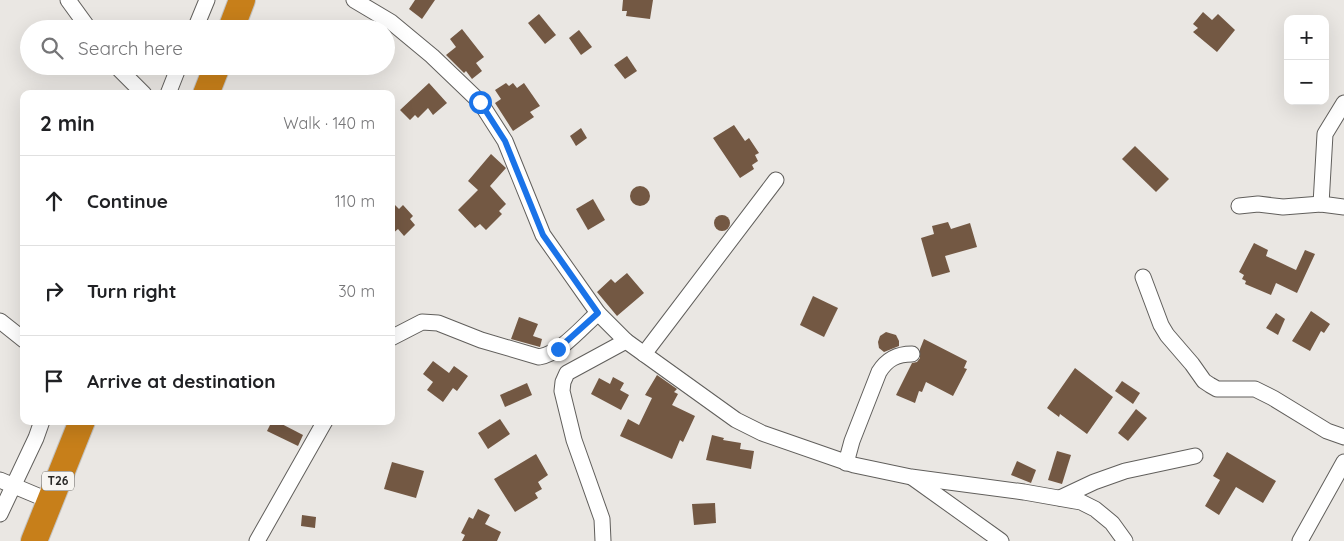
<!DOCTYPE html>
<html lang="en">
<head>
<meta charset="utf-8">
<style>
  :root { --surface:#fff; --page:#f2f2f2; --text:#202124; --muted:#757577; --line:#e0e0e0 }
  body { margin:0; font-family:Quicksand,sans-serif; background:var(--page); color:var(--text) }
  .controls { position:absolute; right:15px; top:15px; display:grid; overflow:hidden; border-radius:10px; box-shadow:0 5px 20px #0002 }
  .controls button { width:45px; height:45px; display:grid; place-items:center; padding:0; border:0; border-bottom:1px solid var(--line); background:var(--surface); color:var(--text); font:25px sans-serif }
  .stop { position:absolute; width:15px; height:15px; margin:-11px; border:4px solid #1a73e8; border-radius:50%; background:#fff }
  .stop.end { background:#1a73e8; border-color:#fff; box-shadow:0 1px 5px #0008 }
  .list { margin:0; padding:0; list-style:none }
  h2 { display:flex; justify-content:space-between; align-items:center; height:65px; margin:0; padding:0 20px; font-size:21px }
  h2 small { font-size:16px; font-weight:400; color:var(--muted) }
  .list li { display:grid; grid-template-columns:32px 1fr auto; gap:15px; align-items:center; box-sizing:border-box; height:90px; padding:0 20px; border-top:1px solid var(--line) }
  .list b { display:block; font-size:19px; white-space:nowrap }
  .list em { font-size:16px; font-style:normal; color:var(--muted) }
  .icon { flex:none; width:28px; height:28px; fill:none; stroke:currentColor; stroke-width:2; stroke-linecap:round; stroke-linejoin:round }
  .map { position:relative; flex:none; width:1344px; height:541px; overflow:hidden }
  .search { position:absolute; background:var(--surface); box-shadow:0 5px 20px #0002; left:20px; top:20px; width:375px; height:55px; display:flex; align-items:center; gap:12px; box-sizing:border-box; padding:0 18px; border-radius:28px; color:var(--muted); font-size:19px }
  .panel { position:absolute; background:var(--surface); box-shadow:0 5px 20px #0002; left:20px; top:90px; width:375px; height:335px; border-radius:10px }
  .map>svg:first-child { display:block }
  .building { fill:#735843 }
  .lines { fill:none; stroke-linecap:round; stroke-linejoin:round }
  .street-casing { stroke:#615f5c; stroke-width:17 }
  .highway-casing { stroke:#c3c3c2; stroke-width:28 }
  .street { stroke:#fff; stroke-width:15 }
  .highway { stroke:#c77f1a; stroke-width:26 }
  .route { stroke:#1a73e8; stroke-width:6 }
  .labels { text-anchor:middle; stroke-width:5; stroke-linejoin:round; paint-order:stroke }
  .shield { fill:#f7f5f1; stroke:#666562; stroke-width:1 }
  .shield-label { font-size:12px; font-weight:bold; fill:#282725 }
</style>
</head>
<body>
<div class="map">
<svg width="1344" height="541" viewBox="0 0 1344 541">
  <rect width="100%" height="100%" fill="#eae7e3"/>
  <g class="building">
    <polygon points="415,0 435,0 422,19 409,9"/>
    <polygon points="623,0 653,0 650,19 626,16 627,11 622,11"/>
    <polygon points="1203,12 1212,20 1218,14 1235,30 1217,52 1193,32 1198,28 1193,24"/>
    <polygon points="539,14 556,35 545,44 528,23"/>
    <polygon points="462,29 484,57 476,63 482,71 472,79 466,71 464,73 446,55 456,47 450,39"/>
    <polygon points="579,30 592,47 581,55 569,38"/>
    <polygon points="627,56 637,71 625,79 614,65"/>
    <polygon points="429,83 447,103 433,115 428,108 418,118 415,115 410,120 400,110"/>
    <polygon points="506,83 509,86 513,83 517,88 524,83 540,106 530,112 534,117 513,131 495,103 501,99 495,90"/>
    <polygon points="734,125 745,141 749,138 759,153 755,155 758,161 752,165 754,169 740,178 713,138"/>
    <polygon points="581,128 587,138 576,146 570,136"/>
    <polygon points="1135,146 1169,179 1156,192 1122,159"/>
    <polygon points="491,154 506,168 490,186 506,204 499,211 502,214 486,230 480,224 475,228 458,210 478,190 468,181"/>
    <circle cx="640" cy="196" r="10"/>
    <polygon points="593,199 605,220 588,230 576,209"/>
    <polygon points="391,201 399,209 403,205 413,216 410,219 415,225 404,236 398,229 391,235"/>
    <circle cx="722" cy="223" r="8"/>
    <polygon points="948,222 951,229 970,223 977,247 945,256 950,272 932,277 921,238 934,234 932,226"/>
    <polygon points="1254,243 1268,250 1266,256 1296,270 1305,250 1315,254 1297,293 1276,283 1271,295 1245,284 1246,281 1242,279 1244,275 1239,272"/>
    <polygon points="627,273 644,293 617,316 597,292 611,279 615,283"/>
    <polygon points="813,296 838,308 824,337 800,325"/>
    <polygon points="1311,311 1330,324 1324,333 1321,331 1310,351 1292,341"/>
    <polygon points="1276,313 1285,319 1278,335 1266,328"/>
    <polygon points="519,317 538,324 533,336 542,339 540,347 511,339"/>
    <polygon points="886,332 896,335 899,341 899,346 884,352 879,348 878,342 880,336"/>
    <polygon points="924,339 967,361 964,368 967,369 953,396 926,382 922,392 919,391 915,403 896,395 912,363 917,362 920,358 920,349"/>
    <polygon points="433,361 449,373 454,366 468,376 457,391 453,388 443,402 427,390 433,382 423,374"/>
    <polygon points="1075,368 1113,397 1087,434 1060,414 1059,417 1047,408"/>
    <polygon points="657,375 677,389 674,392 678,394 672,405 695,416 683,442 680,440 672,459 620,436 628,419 639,425 652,398 645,395"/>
    <polygon points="613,377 624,383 620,390 629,395 621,410 591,394 599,378 610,384"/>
    <polygon points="1122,381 1140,393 1133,404 1115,391"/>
    <polygon points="527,383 532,395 505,407 500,395"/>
    <polygon points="1136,409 1147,418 1128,441 1118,433"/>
    <polygon points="500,419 510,434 488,449 478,433"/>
    <polygon points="272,421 276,421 303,435 298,446 267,431"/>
    <polygon points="712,435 724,438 723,440 741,443 740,449 754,451 751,469 706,460"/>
    <polygon points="1057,451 1071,455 1062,484 1048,480"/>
    <polygon points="1227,452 1276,481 1263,503 1236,487 1219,515 1205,506 1220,480 1213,476"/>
    <polygon points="536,454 548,475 538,482 542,489 535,493 538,498 515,512 494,479"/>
    <polygon points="1017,461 1036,470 1031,483 1011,475"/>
    <polygon points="392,462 424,471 416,498 384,489"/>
    <polygon points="715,503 716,523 694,525 692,504"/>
    <polygon points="478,509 490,515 485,524 501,532 497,541 462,541 465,535 461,533 469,517 473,519"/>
    <polygon points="302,515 316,517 315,528 301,526"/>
  </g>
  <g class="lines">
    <g class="street-casing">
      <g id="street">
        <polyline points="68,0 89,29"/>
        <polyline points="354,0 391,22 432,56 480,102 505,141 543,235 598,313 626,341 736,420 762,433 854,465 911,477 1024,492 1081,502 1095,509 1112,523 1125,541"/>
        <polyline points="195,29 207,0"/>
        <polyline points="116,66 144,94"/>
        <polyline points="168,94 179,66"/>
        <polyline points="1321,204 1325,134 1344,103"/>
        <polyline points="1239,206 1258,204 1283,207 1321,204 1344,207"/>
        <polyline points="1143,277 1161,325 1167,335 1192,364 1204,381 1210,385 1217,389 1255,389 1273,398 1327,431 1344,437"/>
        <polyline points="0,321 24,340"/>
        <path d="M391,338L422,322L438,323L481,340L539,357C561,353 582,327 598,313"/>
        <polyline points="644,354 776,180"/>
        <path d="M846,463L852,441L879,372C887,359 897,354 912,354"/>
        <polyline points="913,478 1001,541"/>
        <polyline points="0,480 50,501"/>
        <polyline points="1060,498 1094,482 1125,471 1195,456"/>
        <polyline points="0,514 36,438 42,421"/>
        <polyline points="257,541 325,421"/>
        <polyline points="603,541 602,519 574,440 562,391 563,382 567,373 626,341"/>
        <polyline points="1300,541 1344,462"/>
      </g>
    </g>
    <g class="highway-casing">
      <g id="highway">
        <polyline points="231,29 242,0"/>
        <polyline points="206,94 217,66"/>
        <polyline points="34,541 82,421"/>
      </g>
    </g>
    <use href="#street" class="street"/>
    <use href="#highway" class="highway"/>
  </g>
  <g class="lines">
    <polyline class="route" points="480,102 505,141 543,235 598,313 558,349"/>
  </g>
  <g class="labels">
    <rect class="shield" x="42" y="471.5" width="32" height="19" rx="4"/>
    <g class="shield-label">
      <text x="58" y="485">T26</text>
    </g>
  </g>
</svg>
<div class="controls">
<button>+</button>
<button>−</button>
</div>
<div class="stop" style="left:480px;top:102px"></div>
<div class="stop end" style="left:558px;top:349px"></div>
<div class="search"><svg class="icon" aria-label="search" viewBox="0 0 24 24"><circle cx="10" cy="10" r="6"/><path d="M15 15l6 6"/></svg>Search here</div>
<section class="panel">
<h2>2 min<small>Walk · 140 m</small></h2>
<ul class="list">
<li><svg class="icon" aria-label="ahead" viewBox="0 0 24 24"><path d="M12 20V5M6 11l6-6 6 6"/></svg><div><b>Continue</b></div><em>110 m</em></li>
<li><svg class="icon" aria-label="right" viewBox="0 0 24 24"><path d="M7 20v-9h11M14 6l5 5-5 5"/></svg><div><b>Turn right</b></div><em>30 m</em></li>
<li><svg class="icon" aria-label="arrive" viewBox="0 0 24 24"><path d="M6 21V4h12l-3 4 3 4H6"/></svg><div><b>Arrive at destination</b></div></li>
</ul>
</section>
</div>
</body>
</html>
